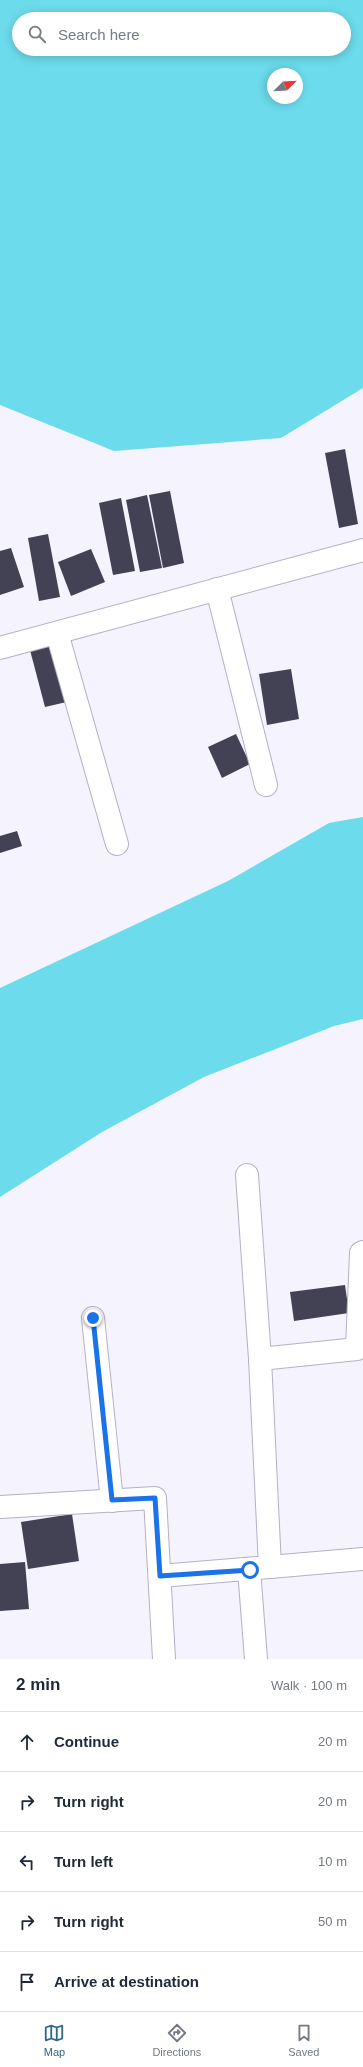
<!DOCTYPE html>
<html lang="en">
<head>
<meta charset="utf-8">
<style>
  :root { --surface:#fff; --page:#f2f2f3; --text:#1f2937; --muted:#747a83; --line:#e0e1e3; --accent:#326883 }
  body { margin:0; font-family:Arial,sans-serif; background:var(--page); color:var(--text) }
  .compass { position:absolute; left:267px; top:68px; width:36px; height:36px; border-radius:50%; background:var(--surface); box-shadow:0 2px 10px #0003; rotate:66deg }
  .stop { position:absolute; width:12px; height:12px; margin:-9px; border:3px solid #1a73e8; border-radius:50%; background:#fff }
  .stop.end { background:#1a73e8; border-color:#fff; box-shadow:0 1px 4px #0008 }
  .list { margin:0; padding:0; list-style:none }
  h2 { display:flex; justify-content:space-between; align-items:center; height:52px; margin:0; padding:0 16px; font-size:17px }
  h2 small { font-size:13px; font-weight:400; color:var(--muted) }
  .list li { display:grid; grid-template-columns:26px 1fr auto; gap:12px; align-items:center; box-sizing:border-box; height:60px; padding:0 16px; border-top:1px solid var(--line) }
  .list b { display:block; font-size:15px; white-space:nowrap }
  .list em { font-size:13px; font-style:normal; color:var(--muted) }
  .icon { flex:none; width:22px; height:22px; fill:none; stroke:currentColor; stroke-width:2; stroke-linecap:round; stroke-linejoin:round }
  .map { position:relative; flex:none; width:363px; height:1659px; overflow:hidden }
  .search { position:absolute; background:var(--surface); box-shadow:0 2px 10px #0003; left:12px; right:12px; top:12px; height:44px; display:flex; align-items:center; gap:10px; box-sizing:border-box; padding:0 14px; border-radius:22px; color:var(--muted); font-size:15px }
  .sheet { height:352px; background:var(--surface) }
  nav { display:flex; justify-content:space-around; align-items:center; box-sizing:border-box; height:56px; border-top:1px solid var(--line); background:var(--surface); font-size:11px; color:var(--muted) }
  nav a { display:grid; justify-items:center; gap:2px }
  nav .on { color:var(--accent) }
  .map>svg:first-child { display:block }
  .water { fill:#6cdbeb; fill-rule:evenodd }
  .building { fill:#434154 }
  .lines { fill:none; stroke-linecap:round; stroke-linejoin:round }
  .minor-casing { stroke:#b5b0c7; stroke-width:24 }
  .minor { stroke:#fff; stroke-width:22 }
  .route { stroke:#1a73e8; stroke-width:5 }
</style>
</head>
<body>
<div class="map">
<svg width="363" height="1659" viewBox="0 0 363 1659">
  <rect width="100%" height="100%" fill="#f5f3fd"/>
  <g class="water">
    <path d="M0,0H363V388L281,438L114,451L0,405ZM19,19H344V49H19ZM273,74H297V98H273Z"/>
    <polygon points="363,817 363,1019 334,1026 204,1077 102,1132 0,1197 0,988 228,881 329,823"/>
  </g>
  <g class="building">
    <polygon points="345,449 358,524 339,528 325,453"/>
    <polygon points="170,491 184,563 163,568 149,495"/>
    <polygon points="147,495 162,568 140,572 126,500"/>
    <polygon points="121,498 135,571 113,575 99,503"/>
    <polygon points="48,534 60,597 39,601 28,538"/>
    <polygon points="11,548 24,587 0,595 0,551"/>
    <polygon points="91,549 105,582 71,596 58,562"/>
    <polygon points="56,643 71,701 45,707 30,650"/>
    <polygon points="291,669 299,719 267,725 259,674"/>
    <polygon points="236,734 250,764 222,778 208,747"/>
    <polygon points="17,831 22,846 0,853 0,836"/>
    <polygon points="345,1285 349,1313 294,1321 290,1292"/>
    <polygon points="72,1514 79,1561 28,1569 21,1522"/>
    <polygon points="25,1562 29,1609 0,1611 0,1564"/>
  </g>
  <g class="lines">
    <g class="minor-casing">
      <g id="minor">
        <polyline points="217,589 266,785"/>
        <polyline points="57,633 117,844"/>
        <polyline points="0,648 363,550"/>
        <polyline points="247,1175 260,1359"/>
        <polyline points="93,1318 112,1501"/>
        <polyline points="0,1507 155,1498 164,1659"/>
        <polyline points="270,1567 363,1559"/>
        <polyline points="249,1570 256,1659"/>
        <polyline points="160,1576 270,1567 260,1359 357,1349 361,1253 363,1252"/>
      </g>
    </g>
    <use href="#minor" class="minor"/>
  </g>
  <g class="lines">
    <polyline class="route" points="93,1318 112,1500 155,1498 160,1576 250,1570"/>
  </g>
</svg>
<svg class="compass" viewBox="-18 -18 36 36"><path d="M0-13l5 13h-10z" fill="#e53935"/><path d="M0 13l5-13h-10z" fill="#747a83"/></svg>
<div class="stop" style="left:250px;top:1570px"></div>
<div class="stop end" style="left:93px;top:1318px"></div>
<div class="search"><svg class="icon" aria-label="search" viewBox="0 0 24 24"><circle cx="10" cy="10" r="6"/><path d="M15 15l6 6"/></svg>Search here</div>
</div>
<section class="sheet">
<h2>2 min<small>Walk · 100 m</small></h2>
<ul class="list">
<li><svg class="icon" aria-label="ahead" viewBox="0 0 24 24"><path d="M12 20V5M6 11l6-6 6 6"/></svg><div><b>Continue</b></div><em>20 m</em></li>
<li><svg class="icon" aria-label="right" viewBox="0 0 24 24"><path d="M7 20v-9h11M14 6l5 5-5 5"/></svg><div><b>Turn right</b></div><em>20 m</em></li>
<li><svg class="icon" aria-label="left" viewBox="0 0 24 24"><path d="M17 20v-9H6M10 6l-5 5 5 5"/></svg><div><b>Turn left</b></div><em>10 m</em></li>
<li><svg class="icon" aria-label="right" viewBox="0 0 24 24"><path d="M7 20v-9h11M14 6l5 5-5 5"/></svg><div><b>Turn right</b></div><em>50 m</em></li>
<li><svg class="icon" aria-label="arrive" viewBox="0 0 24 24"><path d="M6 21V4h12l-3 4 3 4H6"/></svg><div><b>Arrive at destination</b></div></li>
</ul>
</section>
<nav>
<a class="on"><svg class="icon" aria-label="map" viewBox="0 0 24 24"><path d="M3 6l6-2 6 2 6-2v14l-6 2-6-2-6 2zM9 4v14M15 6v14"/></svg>Map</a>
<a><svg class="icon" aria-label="directions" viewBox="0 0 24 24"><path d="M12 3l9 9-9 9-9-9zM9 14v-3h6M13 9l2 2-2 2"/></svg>Directions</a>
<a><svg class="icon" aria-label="saved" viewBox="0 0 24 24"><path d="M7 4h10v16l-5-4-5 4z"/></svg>Saved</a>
</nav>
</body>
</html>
